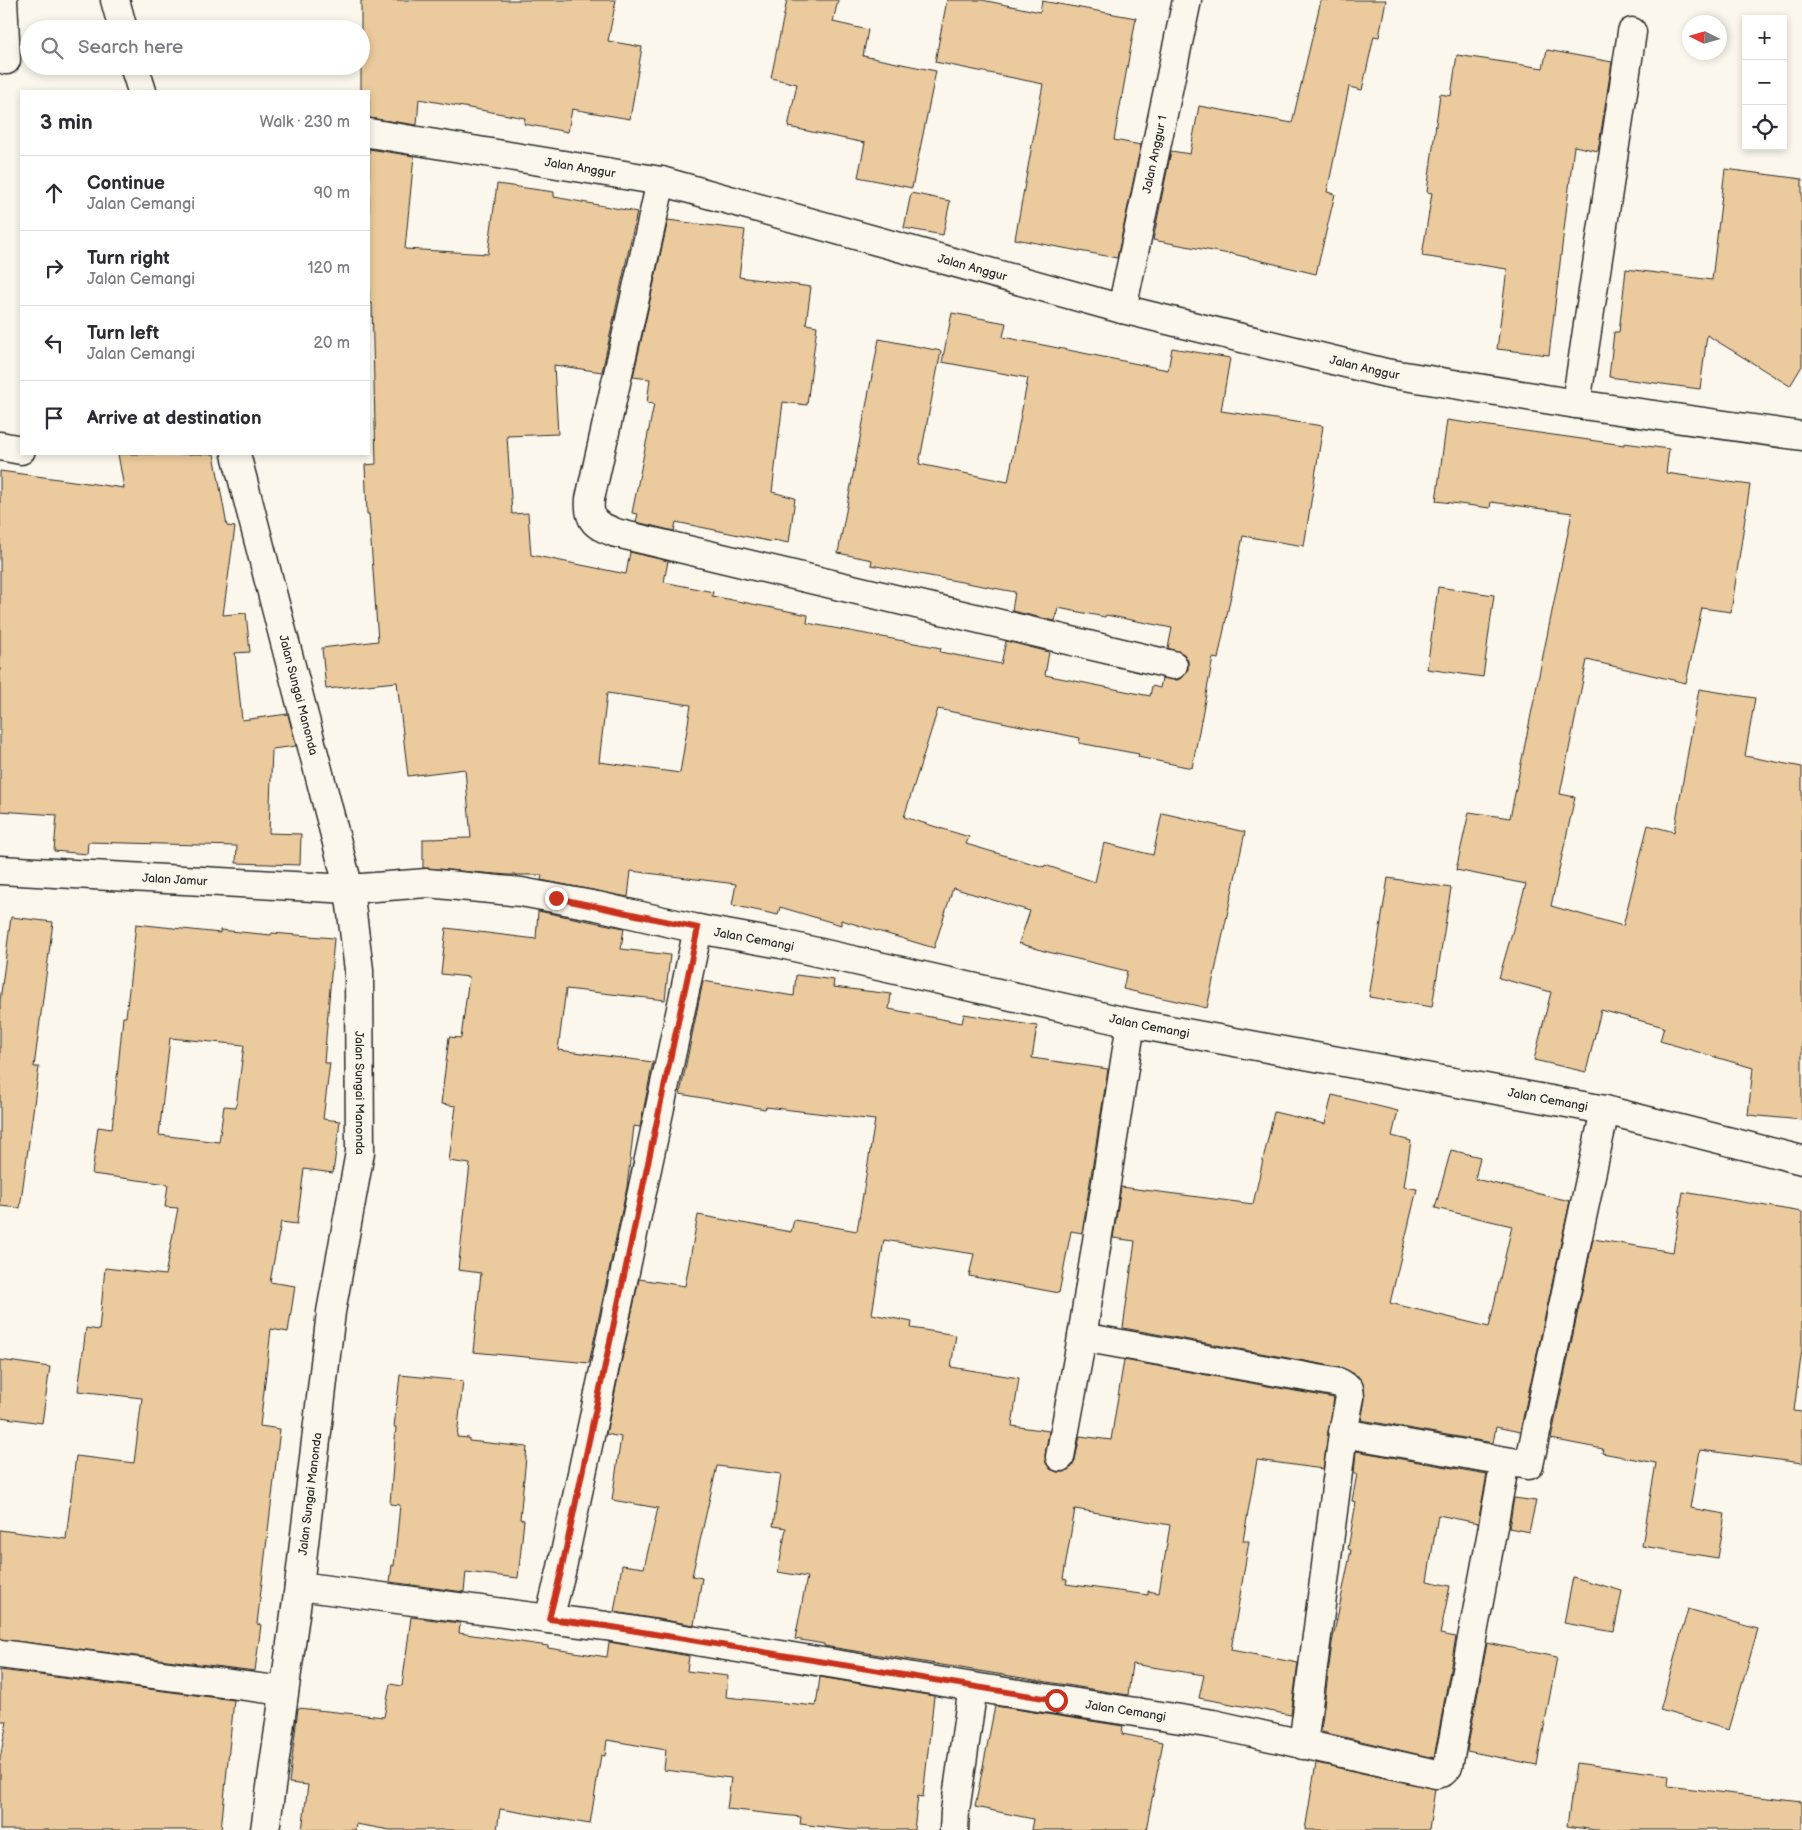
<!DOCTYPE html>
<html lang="en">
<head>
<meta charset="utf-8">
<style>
  :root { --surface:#fff; --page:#f7f7f7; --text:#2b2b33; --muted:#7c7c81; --line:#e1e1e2 }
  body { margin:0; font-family:"Balsamiq Sans",sans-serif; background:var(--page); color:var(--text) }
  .controls { position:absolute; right:15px; top:15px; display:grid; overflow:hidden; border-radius:0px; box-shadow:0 2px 8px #0003 }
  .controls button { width:45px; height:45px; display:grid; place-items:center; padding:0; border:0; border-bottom:1px solid var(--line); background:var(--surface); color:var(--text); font:25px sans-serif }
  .compass { position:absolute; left:1682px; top:15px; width:45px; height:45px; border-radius:50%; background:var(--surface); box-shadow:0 2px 8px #0003; rotate:275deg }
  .stop { position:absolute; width:15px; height:15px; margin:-11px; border:4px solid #c8321e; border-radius:50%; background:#fff }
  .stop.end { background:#c8321e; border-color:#fff; box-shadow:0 1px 5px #0008 }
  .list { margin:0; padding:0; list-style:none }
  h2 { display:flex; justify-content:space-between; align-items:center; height:65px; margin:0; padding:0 20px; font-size:21px }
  h2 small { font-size:16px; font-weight:400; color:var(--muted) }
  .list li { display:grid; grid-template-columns:32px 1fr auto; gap:15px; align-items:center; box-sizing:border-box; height:75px; padding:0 20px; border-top:1px solid var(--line) }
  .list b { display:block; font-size:19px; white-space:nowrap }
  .list p { margin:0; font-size:16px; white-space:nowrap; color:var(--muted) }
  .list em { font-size:16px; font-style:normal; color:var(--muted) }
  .icon { flex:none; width:28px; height:28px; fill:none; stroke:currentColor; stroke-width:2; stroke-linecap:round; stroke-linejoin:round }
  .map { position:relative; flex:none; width:1802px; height:1830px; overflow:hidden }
  .search { position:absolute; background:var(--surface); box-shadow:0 2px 8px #0003; left:20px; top:20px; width:350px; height:55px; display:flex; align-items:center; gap:12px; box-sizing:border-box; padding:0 18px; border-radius:28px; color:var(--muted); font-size:19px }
  .panel { position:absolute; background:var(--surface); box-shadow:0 2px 8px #0003; left:20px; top:90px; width:350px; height:365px; border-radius:0px }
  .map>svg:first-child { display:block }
  .building { fill:#ebca9d; stroke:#2b2b2b; fill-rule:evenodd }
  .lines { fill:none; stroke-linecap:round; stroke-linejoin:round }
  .minor-casing { stroke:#2b2b2b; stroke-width:31 }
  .minor { stroke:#fbf7ec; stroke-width:28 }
  .route { stroke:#c8321e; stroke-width:6 }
  .labels { text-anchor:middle; stroke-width:4; stroke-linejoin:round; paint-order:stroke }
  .street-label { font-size:12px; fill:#2b2b2b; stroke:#fbf7ec }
</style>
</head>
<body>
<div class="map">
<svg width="1802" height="1830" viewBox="0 0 1802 1830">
  <rect width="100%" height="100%" fill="#fbf7ec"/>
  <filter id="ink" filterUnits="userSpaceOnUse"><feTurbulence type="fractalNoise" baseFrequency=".02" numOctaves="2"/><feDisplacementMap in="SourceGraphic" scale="10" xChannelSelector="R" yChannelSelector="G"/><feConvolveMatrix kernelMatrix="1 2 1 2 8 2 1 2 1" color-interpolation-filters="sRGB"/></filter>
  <g filter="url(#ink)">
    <g class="building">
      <polygon points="361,0 616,0 608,41 642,47 630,119 572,109 568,132 524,124 525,118 419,99 417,125 369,118 369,91 361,91"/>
      <polygon points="787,0 838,0 833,22 868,30 863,56 936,71 912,188 858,177 865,143 788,127 797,84 771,78"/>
      <polygon points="947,0 982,0 1040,12 1042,1 1136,18 1114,140 1141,145 1117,258 1015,239 1043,84 935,62"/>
      <polygon points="1321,0 1386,0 1379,37 1374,36 1362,90 1349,87 1327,192 1335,194 1316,274 1229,253 1229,254 1153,240 1171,151 1190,154 1199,106 1292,123"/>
      <polygon points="1547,50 1612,62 1598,151 1574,146 1549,355 1497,349 1507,269 1422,256 1432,193 1427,192 1440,94 1451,96 1457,55 1543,68"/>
      <path d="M369,149L414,156L405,249L488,254L497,184L554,192V197L637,212L602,372L554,365L558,434L507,436L512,514L528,513L531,555L626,574L630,552L668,561L664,582L713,592L712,596L808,615L807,623L941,648L940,652L1001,664L1006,641L1049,652L1045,675L1150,696L1152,686L1160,688L1162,678L1178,680L1184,676L1188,669V661L1184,654L1168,648L1172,628L1106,615L1105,617L1058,608L1055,621L1012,611L1015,592L871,565L872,560L838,553L879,339L941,351L919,464L1008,482L1028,378L942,362L952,313L1006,323L1003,337L1168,370L1172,348L1230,358L1221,411L1323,426L1304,546L1243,536L1218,659L1213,658L1192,768L1138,757L1139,754L1079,743L1080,738L938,709L904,817L969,837L966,844L1044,867L1045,865L1095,882L1104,843L1153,855L1162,813L1245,832L1207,1008L1123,989L1127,971L1044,951L1019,943L1030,911L953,888L934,948L841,920V925L780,907L778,915L732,905L736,884L631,871L628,897L541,880L542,875H508L423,868V839L471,838L465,769L408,776L397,682L326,689L322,648L378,641L369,514H367L365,465L376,464L372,303H369ZM607,693L691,705L680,773L599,762Z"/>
      <polygon points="1725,169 1802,179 1802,366 1790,386 1707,335 1700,389 1609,377 1614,332 1619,332 1626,269 1712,280"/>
      <polygon points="911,193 950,201 943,235 904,228"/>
      <polygon points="668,220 745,230 739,277 811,287 806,324 817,326 807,405 783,402 772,492 795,498 789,543 773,540 773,542 676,522 674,531 636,522 638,514 632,513 654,404 647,403 650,379 633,377"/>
      <polygon points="1447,420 1624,445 1624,443 1669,449 1666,473 1750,485 1731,612 1702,608 1686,683 1587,660 1560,794 1575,797 1551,906 1623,926 1648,825 1674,832 1699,689 1755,698 1745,756 1802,767 1802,1120 1748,1115 1753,1068 1660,1041 1664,1027 1601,1010 1586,1072 1534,1060 1551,992 1499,978 1526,884 1456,870 1469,812 1510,818 1572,513 1491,502 1490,508 1436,501"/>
      <polygon points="118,454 214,454 227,526 235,527 223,615 246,613 250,652 235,653 242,720 288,714 296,746 272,749 269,833 301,834 300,865 236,863 237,846 88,842 87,854 54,851 57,815 0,811 0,471 124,488"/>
      <polygon points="1438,587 1494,595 1483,677 1427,669"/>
      <polygon points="1388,878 1451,888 1432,1007 1369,997"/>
      <polygon points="538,911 624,928 621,949 670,955 665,1000 566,989 558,1050 653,1062 640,1127 634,1126 627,1187 589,1363 473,1352 481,1273 458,1270 470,1164 449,1161 456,1106 441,1104 449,1037 461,1038 469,977 441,974 446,928 536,939"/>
      <polygon points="11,917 53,922 34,1067 39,1067 20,1208 0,1206 0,1001"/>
      <path d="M136,924L220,933V930L271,935L272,933L334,938L324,1063H330L323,1119L340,1121L333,1173L304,1169L297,1224L281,1222L270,1282L295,1286L288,1332L271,1329L260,1426L280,1429L257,1624L261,1625L255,1671L0,1639V1530L66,1539L76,1456L134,1463L142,1398L78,1391L86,1328L99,1330L105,1268L165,1275L178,1208L165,1207L168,1184L92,1174L98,1127L112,1129L123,1017H126ZM170,1038L244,1045L236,1107L224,1106L219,1142L159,1135Z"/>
      <path d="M796,975L834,980L833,987L891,994L889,1009L962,1023L964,1014L1037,1026L1032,1058L1108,1069L1082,1233L1071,1231L1059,1293L969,1276L974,1254L884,1240L872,1314L912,1322L911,1328L956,1335L951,1367L1019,1378L1012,1426L1049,1431L1045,1455L1046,1463L1050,1469L1057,1472H1065L1072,1467L1075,1460L1080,1436L1111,1440L1124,1360L1334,1398L1323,1469L1257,1460L1243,1541H1249L1231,1650L1298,1663L1291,1715L1199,1698L1204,1675L1132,1664L1128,1695L824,1646V1644L795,1639L807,1577L778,1572L786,1528L773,1526L781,1474L717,1466L692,1576L702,1578L694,1625L614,1612L622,1565L644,1568L658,1508L612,1500L621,1437L606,1434L639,1279L685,1286L698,1215L791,1232L794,1220L857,1231L875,1120L766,1107L765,1109L680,1094L703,981L794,996ZM1075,1509L1170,1525L1159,1593L1148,1591V1595L1066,1584L1067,1580L1063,1579Z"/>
      <polygon points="1332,1095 1398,1111 1392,1136 1411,1141 1404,1187 1417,1189 1390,1303 1489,1327 1512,1226 1435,1208 1451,1150 1480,1157 1475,1179 1570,1201 1520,1432 1496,1427 1493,1443 1361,1420 1365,1400 1364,1387 1358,1376 1343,1368 1123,1328 1135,1241 1113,1238 1121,1187 1253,1204 1274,1112 1325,1124"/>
      <polygon points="1683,1192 1802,1212 1802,1349 1794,1411 1802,1412 1802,1463 1700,1450 1690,1508 1725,1514 1718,1558 1642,1546 1656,1463 1602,1453 1603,1449 1551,1439 1593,1239 1673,1252"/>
      <polygon points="0,1360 50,1367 42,1423 0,1417"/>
      <polygon points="400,1375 463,1381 457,1437 469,1438 469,1441 527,1447 520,1519 524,1520 518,1578 466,1572 464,1592 390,1582 392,1565 394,1566 400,1505 390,1504 396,1427 394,1427"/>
      <polygon points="1356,1451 1487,1474 1478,1523 1438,1515 1427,1581 1450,1586 1440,1634 1456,1637 1434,1758 1322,1732 1321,1730 1332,1643 1351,1550 1348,1549 1356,1502 1352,1501 1357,1474 1354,1474"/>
      <polygon points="1514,1498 1536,1501 1529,1532 1509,1528"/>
      <polygon points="1573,1577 1622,1591 1614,1632 1564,1623"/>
      <polygon points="1688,1609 1758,1629 1729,1730 1660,1710"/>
      <polygon points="411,1617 460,1623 459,1633 548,1646 548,1648 607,1657 609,1642 689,1656 687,1671 728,1676 726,1697 816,1706 820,1677 934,1696 923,1797 918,1796 914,1830 851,1830 800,1824 801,1817 727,1809 731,1778 664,1770 666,1750 607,1740 605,1756 601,1755 590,1824 500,1809 497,1830 390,1830 356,1824 355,1830 302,1830 308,1785 289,1783 298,1708 384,1717 390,1684 402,1686"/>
      <polygon points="1487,1643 1557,1657 1537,1765 1467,1751"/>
      <polygon points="0,1670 234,1700 221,1830 0,1830 0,1759 7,1721 0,1721"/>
      <polygon points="995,1706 1123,1726 1122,1734 1163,1742 1146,1830 1031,1830 1033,1819 975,1807"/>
      <polygon points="1316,1763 1435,1789 1429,1830 1305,1830"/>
      <polygon points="1576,1763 1669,1775 1668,1786 1802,1802 1802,1830 1595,1830 1567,1826"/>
    </g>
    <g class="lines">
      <g class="minor-casing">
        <g id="minor">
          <polyline points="3,0 6,60"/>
          <polyline points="115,0 123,29"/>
          <polyline points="134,66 142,91"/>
          <path id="s1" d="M369,133L661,181L1122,309L1386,373L1576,404L1802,436"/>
          <path d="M661,181L590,499C588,522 596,525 616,533L1173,665"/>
          <path id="s2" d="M1122,309L1187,0"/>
          <polyline points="1576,404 1632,32"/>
          <polyline points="0,446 21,450"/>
          <path id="s3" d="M236,454L349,889L359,970L360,1152L331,1312L299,1586L265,1830"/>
          <path id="s4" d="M0,870L349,889L427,883L521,892L597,906L698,929L781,944L1131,1023L1605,1110L1802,1160"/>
          <path id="s5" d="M698,929L561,1572L549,1619L606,1626L973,1687L1213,1724L1436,1774L1443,1772L1448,1767L1505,1462"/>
          <polyline points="1082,1337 1340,1383 1349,1389 1350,1397 1343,1433"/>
          <polyline points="1060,1457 1082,1337 1131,1023"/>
          <polyline points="299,1586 549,1619"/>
          <polyline points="0,1654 284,1691"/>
          <polyline points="1303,1745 1343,1433 1529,1465 1605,1110"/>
          <polyline points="954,1830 955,1811 973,1687"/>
        </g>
      </g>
      <use href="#minor" class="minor"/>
    </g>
  </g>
  <g class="lines" filter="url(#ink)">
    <polyline class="route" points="556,898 698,928 561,1572 549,1619 606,1626 1056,1700"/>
  </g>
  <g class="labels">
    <g class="street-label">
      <text dy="4" stroke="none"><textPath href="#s2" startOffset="158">Jalan Anggur 1</textPath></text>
      <text dy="4" stroke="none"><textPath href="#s1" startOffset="214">Jalan Anggur</textPath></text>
      <text dy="4" stroke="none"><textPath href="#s1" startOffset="619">Jalan Anggur</textPath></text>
      <text dy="4" stroke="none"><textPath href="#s1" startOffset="1024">Jalan Anggur</textPath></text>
      <text dy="4" stroke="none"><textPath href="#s3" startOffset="249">Jalan Sungai Manonda</textPath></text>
      <text dy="4" stroke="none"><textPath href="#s4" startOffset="175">Jalan Jamur</textPath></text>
      <text dy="4" stroke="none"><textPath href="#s4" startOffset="760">Jalan Cemangi</textPath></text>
      <text dy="4" stroke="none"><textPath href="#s4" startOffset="1165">Jalan Cemangi</textPath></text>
      <text dy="4" stroke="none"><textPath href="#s3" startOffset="654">Jalan Sungai Manonda</textPath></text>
      <text dy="4" stroke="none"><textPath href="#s4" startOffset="1570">Jalan Cemangi</textPath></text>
      <text transform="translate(310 1494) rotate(-83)" y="4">Jalan Sungai Manonda</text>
      <text dy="4" stroke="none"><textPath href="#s5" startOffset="1290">Jalan Cemangi</textPath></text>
    </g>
  </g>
</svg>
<div class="controls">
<button>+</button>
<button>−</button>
<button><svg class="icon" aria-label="locate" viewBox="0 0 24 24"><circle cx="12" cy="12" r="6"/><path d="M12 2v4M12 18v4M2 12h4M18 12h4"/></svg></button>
</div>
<svg class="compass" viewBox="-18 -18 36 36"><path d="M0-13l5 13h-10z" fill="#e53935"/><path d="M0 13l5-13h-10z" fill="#7c7c81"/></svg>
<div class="stop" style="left:1056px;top:1700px"></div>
<div class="stop end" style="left:556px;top:898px"></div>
<div class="search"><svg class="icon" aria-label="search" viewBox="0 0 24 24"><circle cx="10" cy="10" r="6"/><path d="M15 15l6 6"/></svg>Search here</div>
<section class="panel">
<h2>3 min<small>Walk · 230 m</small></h2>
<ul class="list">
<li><svg class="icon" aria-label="ahead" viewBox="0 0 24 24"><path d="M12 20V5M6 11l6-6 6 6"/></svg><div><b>Continue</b><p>Jalan Cemangi</p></div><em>90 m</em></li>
<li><svg class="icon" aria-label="right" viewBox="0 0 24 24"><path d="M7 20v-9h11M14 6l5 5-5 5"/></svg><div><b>Turn right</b><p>Jalan Cemangi</p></div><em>120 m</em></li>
<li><svg class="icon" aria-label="left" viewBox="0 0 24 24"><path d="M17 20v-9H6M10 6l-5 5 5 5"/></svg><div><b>Turn left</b><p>Jalan Cemangi</p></div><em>20 m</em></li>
<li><svg class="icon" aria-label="arrive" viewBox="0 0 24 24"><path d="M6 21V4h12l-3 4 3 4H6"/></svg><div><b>Arrive at destination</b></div></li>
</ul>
</section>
</div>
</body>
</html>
